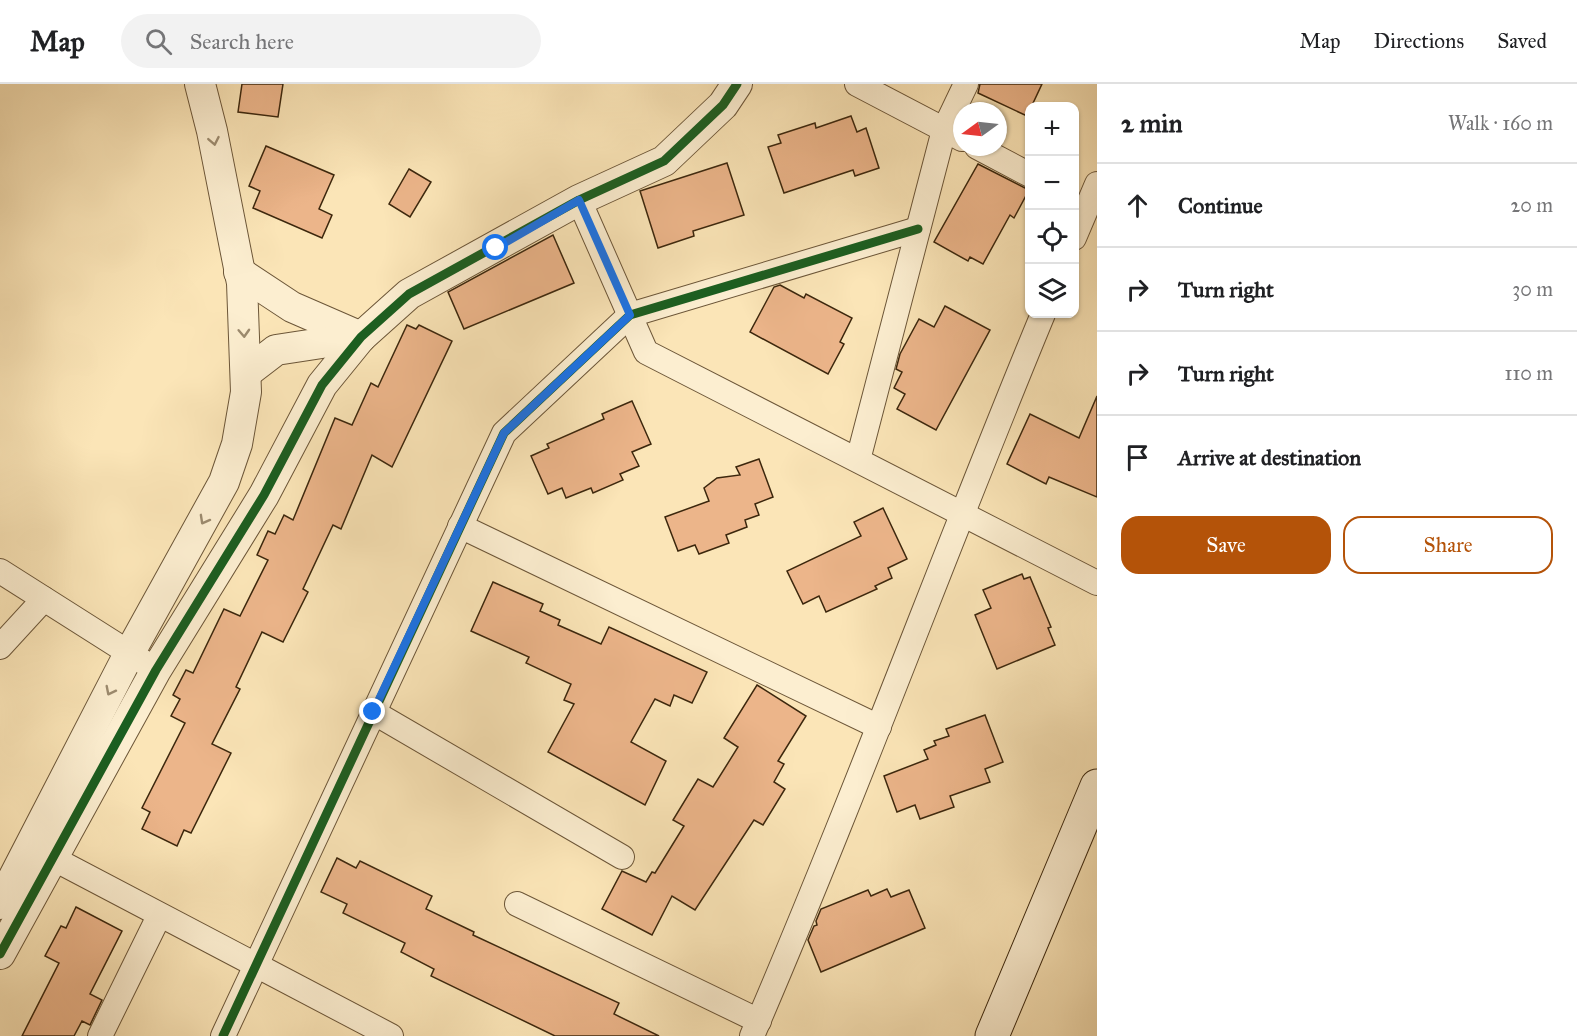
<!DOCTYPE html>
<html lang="en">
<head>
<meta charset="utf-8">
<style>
  :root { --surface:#fff; --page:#f2f2f2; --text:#202124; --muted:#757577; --line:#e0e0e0; --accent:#b45309 }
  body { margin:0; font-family:"IM FELL Great Primer",serif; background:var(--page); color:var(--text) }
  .controls { position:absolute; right:18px; top:18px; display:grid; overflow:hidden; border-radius:12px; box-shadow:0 2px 4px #0004 }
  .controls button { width:54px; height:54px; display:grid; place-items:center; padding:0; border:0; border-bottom:2px solid var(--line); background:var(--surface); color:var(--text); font:30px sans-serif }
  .compass { position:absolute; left:953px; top:18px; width:54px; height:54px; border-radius:50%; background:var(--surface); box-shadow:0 2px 4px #0004; rotate:255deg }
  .stop { position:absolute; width:18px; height:18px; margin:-14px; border:4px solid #1a73e8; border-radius:50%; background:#fff }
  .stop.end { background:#1a73e8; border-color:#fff; box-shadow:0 2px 6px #0008 }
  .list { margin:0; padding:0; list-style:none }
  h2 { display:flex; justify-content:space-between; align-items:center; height:78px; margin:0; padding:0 24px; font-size:26px }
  h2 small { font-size:20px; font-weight:400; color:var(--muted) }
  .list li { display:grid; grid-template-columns:39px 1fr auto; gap:18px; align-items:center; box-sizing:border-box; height:84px; padding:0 24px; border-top:2px solid var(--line) }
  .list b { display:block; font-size:22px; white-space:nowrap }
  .list em { font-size:20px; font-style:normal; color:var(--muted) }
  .actions { display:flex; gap:12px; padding:18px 24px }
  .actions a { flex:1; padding:14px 0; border:2px solid var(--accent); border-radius:18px; text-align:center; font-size:21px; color:var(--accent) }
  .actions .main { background:var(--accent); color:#fff }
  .icon { flex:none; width:33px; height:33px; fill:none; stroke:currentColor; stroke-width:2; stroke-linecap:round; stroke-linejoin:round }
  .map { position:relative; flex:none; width:1097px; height:952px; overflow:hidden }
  header { display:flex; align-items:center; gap:36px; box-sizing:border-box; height:84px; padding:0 30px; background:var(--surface); border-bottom:2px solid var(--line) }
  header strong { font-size:28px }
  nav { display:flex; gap:33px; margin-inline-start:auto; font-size:21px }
  .search { width:420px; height:54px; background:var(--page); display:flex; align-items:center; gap:15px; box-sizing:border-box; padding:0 21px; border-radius:33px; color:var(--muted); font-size:22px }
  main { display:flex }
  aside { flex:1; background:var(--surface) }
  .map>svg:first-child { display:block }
  .building { fill:#ecb58a; stroke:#3c270d; stroke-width:1.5 }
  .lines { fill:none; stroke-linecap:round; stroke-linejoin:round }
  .minor-casing { stroke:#6c5638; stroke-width:26 }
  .tertiary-casing { stroke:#6c5638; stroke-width:32 }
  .secondary-casing { stroke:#3c270d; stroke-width:35 }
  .minor { stroke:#fceed0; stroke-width:24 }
  .tertiary { stroke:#fceed0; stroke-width:30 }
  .secondary { stroke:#fceed0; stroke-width:33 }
  .cycleway-casing { stroke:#fceed0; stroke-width:13 }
  .cycleway { stroke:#1b5e20; stroke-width:9 }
  .oneway { stroke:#9c8a6e }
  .route { stroke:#1a73e8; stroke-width:8 }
</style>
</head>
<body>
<header>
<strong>Map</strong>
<div class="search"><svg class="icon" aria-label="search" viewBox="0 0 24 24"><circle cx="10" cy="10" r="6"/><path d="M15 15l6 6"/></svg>Search here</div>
<nav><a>Map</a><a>Directions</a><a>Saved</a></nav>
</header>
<main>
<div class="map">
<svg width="1097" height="952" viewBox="0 0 1097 952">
  <rect width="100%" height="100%" fill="#fbe5b7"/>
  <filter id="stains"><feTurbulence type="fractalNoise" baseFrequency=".00333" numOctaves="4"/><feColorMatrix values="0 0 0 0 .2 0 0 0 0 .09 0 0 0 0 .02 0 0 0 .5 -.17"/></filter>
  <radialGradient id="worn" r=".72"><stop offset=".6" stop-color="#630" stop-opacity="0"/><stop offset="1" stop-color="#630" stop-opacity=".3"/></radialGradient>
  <g class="building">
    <polygon points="242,0 283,0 278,33 238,28"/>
    <polygon points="980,0 1042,0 1027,32 978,9"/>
    <polygon points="851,32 857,48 866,44 879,84 855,92 853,86 784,109 768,63 781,59 778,51 815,39 816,44"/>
    <polygon points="266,62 334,91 319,125 332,131 322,154 253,124 260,107 249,102"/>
    <polygon points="727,79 744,131 693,147 694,152 658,164 640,107"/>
    <polygon points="978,80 1029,106 1014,134 1010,131 983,180 970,173 968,177 934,158"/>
    <polygon points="409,85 431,98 410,133 389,120"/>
    <polygon points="553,151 574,199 464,245 448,208"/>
    <polygon points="780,201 804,214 806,210 852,234 840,258 844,260 828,290 750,248 774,203"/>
    <polygon points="945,222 990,246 936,346 897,325 905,310 894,304 902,288 896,285 900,270 919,235 934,243"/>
    <polygon points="407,241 416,245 419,241 452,257 392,383 372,371 341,445 333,441 303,505 308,508 283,558 262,548 236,603 240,605 212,660 231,669 191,749 184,746 177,762 142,745 150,728 142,724 185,639 171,632 180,615 173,611 186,586 193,589 224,525 240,532 268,476 257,471 268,447 275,450 284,431 293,436 335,334 352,341 371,299 378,303"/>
    <polygon points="1097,312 1097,413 1049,393 1046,400 1007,380 1030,330 1079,354"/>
    <polygon points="632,317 651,360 632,368 639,382 620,390 623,396 593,409 591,404 566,414 562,404 548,410 531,372 549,364 547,360 604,335 602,330"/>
    <polygon points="759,375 773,413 755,420 759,431 745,436 747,443 726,451 729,459 699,470 695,461 678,467 665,433 709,417 704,404 717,394 740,391 736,383"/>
    <polygon points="883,424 907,475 888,484 892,494 875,502 877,505 826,528 819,512 803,520 787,487 861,452 854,438"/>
    <polygon points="1022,490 1024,495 1030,493 1051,543 1048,544 1055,561 997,585 975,531 991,524 983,506"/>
    <polygon points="493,498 543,520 540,527 560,536 558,541 601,560 609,543 707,588 692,619 674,611 670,622 655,615 631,658 666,677 645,721 548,668 574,620 564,616 571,600 526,579 529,573 471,547"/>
    <polygon points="757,601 806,632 778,677 784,680 774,698 785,705 763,741 754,736 695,826 672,812 652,851 602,825 622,787 646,798 652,788 655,789 684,742 673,736 698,695 713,703 738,663 724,654"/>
    <polygon points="985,631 1003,678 985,685 990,698 950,712 954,723 920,735 915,721 897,728 884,692 928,675 924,666 936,661 934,657 949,652 946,645"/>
    <polygon points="337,774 356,784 360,777 432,812 426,825 474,848 473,851 619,919 614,930 659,952 555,952 431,892 434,885 401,868 405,859 343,829 347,820 321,808"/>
    <polygon points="887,805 891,813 909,806 925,844 821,888 808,856 814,842 817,841 816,837 821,825 868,806 871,812"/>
    <polygon points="76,823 122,847 90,910 102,916 90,941 82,937 74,952 22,952 59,879 45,872 61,842 66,844"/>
  </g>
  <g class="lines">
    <g class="minor-casing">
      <g id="minor">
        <polyline points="857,0 962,55"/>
        <polyline points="977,63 1030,91"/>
        <polyline points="579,116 646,268 1097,499"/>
        <polyline points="1074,154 1097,100"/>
        <polyline points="858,376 944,46 966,0"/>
        <polyline points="460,442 879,643"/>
        <polyline points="0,487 145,579"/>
        <polyline points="0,563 44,515"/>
        <polyline points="373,628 622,773"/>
        <polyline points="37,766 391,952"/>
        <polyline points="517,820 759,937"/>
        <polyline points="100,952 159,832"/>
        <polyline points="223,952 504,349 630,231 918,145"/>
        <path d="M752,952C855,713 944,469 1043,230"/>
      </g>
    </g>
    <g class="tertiary-casing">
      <g id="tertiary">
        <polyline points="239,188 292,223 361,253"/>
        <polyline points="246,289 276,266 361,253"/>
        <polyline points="0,820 130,568 224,398 237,360 246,308 242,199 212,47 200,0"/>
        <polyline points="0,870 156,586 264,411 322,301 361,253 409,210 579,116 664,77 723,21 737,0"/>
      </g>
    </g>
    <g class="secondary-casing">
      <polyline id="secondary" points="992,952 1097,702"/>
    </g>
    <use href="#minor" class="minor"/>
    <use href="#tertiary" class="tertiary"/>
    <use href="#secondary" class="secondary"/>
    <g class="cycleway-casing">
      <g id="cycleway">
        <polyline points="0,870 156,586 264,411 322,301 361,253 409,210 579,116 664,77 723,21 737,0"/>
        <polyline points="223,952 504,349 630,231 918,145"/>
      </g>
    </g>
    <use href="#cycleway" class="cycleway"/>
  </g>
  <defs><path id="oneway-chevron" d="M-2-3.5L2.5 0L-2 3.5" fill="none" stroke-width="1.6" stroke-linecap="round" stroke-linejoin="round" transform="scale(1.5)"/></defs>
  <g class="oneway">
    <use href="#oneway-chevron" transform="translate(214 57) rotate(79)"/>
    <use href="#oneway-chevron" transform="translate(244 249) rotate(87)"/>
    <use href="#oneway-chevron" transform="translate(204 436) rotate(119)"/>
    <use href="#oneway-chevron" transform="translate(110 607) rotate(117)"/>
  </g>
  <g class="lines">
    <polyline class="route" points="373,628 504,349 630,231 579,116 496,164"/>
  </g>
  <rect width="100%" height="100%" filter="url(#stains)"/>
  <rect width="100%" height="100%" fill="url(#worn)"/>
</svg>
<div class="controls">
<button>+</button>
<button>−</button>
<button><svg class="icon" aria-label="locate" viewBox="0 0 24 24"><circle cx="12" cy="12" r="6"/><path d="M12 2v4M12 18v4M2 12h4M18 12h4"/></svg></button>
<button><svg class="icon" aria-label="layers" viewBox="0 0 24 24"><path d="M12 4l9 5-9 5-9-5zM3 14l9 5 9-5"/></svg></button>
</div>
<svg class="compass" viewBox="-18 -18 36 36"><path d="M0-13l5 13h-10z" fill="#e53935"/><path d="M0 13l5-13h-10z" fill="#757577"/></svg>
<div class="stop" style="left:496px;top:164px"></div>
<div class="stop end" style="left:373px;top:628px"></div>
</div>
<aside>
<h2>2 min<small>Walk · 160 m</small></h2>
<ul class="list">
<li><svg class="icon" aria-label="ahead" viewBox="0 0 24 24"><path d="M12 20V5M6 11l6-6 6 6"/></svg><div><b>Continue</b></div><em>20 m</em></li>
<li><svg class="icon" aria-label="right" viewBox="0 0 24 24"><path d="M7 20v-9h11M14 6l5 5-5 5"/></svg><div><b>Turn right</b></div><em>30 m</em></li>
<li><svg class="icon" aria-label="right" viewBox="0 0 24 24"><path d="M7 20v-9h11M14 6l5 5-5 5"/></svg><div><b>Turn right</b></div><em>110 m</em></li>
<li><svg class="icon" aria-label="arrive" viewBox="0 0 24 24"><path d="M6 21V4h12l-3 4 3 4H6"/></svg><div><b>Arrive at destination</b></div></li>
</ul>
<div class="actions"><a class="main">Save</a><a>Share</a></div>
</aside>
</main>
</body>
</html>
